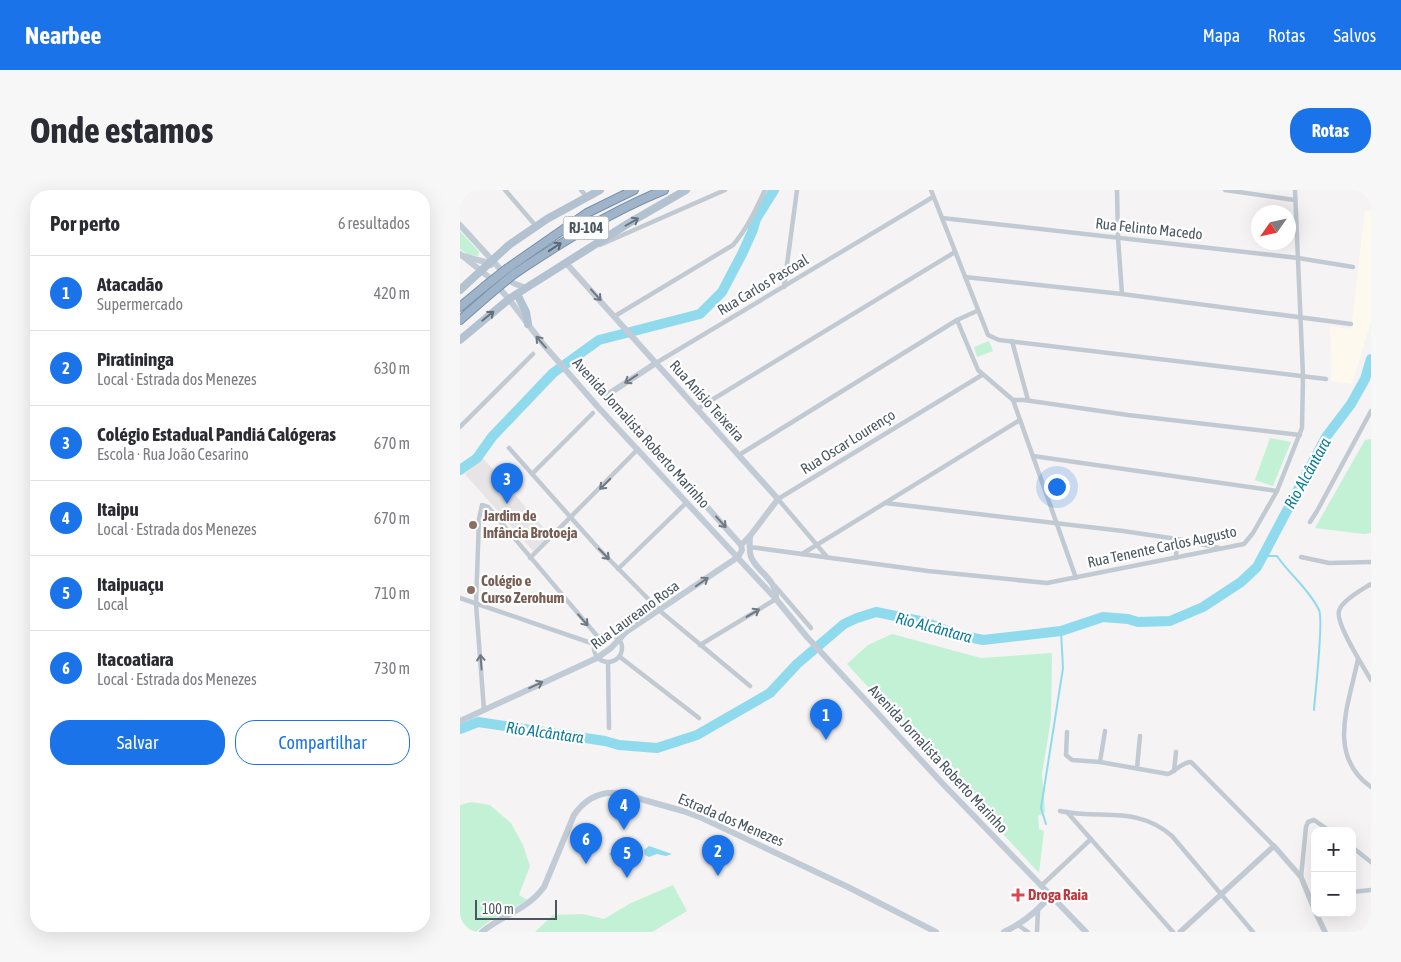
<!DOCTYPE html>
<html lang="pt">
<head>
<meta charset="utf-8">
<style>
  :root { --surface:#fff; --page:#f7f7f7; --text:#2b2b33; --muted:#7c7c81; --line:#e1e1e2; --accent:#1a73e8 }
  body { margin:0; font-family:"Asap Condensed",sans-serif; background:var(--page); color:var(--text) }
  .controls { position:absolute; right:15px; bottom:15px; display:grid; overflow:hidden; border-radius:10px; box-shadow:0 5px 20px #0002 }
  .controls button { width:45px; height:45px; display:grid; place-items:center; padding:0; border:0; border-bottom:1px solid var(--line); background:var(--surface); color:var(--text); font:25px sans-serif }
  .compass { position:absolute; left:791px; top:15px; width:45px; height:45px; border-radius:50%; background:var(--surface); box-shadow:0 5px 20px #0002; rotate:236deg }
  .scale { position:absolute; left:15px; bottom:12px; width:82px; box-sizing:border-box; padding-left:5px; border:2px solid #4a5661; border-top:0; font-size:14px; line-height:18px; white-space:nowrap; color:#4a5661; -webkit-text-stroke:4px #fff; paint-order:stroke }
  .you { position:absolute; left:596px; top:296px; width:18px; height:18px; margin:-12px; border:4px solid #fff; border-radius:50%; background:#1a73e8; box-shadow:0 0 0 8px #1a73e833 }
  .badge { display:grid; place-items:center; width:32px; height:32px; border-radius:50%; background:var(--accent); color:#fff; font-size:16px; font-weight:700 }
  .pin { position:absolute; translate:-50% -41px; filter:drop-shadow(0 1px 2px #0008) }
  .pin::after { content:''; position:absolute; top:26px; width:18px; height:15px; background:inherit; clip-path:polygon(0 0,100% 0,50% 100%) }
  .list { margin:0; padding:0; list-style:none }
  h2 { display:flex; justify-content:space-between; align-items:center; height:65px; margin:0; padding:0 20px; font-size:21px }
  h2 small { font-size:16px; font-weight:400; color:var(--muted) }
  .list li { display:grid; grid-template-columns:32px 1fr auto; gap:15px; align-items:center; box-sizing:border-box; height:75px; padding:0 20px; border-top:1px solid var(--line) }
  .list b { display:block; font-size:19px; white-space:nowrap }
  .list p { margin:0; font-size:16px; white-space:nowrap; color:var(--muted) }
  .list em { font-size:16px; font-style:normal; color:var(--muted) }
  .actions { display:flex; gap:10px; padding:15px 20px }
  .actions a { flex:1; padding:11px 0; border:1px solid var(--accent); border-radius:20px; text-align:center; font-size:18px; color:var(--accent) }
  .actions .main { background:var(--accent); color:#fff }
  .map { position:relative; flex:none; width:911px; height:742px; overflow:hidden; border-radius:20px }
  header { display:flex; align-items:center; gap:30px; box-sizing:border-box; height:70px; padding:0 25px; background:var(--accent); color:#fff }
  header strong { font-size:24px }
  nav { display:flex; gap:28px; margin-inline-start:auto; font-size:18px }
  .intro { display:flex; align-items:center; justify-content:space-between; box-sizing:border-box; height:120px; padding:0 30px }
  h1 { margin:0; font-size:35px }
  .button { padding:12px 22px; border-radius:20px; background:var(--accent); color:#fff; font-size:18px; font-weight:700 }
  main { display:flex; gap:30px; padding:0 30px }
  aside { flex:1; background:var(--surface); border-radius:20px; box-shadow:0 5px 20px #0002 }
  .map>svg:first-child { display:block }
  .commercial { fill:#fdf9ef }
  .education { fill:#e6e4e5 }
  .green { fill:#c3f1d5 }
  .water { fill:#90daee }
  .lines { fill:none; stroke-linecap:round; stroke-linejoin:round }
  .stream { stroke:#90daee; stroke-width:2 }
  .river { stroke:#90daee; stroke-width:10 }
  .trunk-casing { stroke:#7690ad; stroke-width:10 }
  .minor { stroke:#c1cad2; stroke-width:4.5 }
  .tertiary { stroke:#c1cad2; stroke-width:5.5 }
  .secondary { stroke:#c1cbd6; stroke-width:6 }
  .primary { stroke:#b3c2d1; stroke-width:8 }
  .trunk { stroke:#9fb4c9; stroke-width:8 }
  .trunk-bridge-casing { stroke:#7690ad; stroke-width:10; stroke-linecap:butt }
  .trunk-bridge { stroke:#9fb4c9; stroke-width:8 }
  .oneway { stroke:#64717d }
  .oneway2 { stroke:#5b6976 }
  .oneway3 { stroke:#6e7984 }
  .oneway4 { stroke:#6e7983 }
  .education-dot { fill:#8d6e63; stroke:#fff; stroke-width:2 }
  .health-dot { fill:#e0444e; stroke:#fff; stroke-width:2 }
  .labels { text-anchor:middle; stroke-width:4.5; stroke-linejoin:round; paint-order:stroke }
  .shield { fill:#fff; stroke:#808990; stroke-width:1 }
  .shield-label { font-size:14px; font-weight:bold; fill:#4a5661 }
  .street-label { font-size:15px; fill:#4a5661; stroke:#fff }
  .education-label { font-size:15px; font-weight:bold; fill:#785e54; stroke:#fff; text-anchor:start }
  .health-label { font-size:15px; font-weight:bold; fill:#be3a42; stroke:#fff; text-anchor:start }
  .water-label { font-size:16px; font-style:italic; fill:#0c7c9b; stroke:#fff }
</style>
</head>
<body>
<header>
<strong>Nearbee</strong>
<nav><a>Mapa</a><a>Rotas</a><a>Salvos</a></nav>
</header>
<div class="intro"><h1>Onde estamos</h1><a class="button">Rotas</a></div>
<main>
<aside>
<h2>Por perto<small>6 resultados</small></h2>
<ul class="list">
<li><span class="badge">1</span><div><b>Atacadão</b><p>Supermercado</p></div><em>420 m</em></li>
<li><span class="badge">2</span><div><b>Piratininga</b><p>Local · Estrada dos Menezes</p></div><em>630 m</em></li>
<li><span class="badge">3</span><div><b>Colégio Estadual Pandiá Calógeras</b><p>Escola · Rua João Cesarino</p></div><em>670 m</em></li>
<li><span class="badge">4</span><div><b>Itaipu</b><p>Local · Estrada dos Menezes</p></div><em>670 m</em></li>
<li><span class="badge">5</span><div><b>Itaipuaçu</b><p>Local</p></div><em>710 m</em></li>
<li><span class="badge">6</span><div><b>Itacoatiara</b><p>Local · Estrada dos Menezes</p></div><em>730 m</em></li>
</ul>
<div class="actions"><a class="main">Salvar</a><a>Compartilhar</a></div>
</aside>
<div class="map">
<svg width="911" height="742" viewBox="0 0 911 742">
  <rect width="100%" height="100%" fill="#f5f3f3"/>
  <polygon class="commercial" points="905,20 911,21 911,132 892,194 871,191 870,136 891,139"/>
  <polygon class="education" points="22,267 90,345 73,361 5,284"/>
  <g class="green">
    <polygon points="0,41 19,62 18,66 8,65 0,59"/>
    <polygon points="529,151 533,161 517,167 514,157"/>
    <polygon points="810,248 831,252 813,296 795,290"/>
    <polygon points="911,249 911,343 904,344 855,338 905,250"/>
    <polygon points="432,444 521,468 592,463 591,529 582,584 585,622 578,626 579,639 584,641 579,683 387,474 408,455"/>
    <polygon points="11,612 30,615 51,633 63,655 70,676 59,705 68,710 28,732 16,742 0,742 0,615"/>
    <polygon points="213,695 227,721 192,742 75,742 93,725 122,724 144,729 171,713"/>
  </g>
  <g class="water">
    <polygon points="158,654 169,656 176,660 171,667 151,666 149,664"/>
    <polygon points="189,656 212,664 206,666 197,664 189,667 185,665 184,660"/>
  </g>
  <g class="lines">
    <g class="stream">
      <path d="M802,366H817C830,385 849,399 859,420C864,430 855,504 854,520"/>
      <polyline points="586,634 581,618 603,478 601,441"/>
    </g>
    <g class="river">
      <polyline points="0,280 17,268 32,247 93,183 139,150 240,124 262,102 282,64 292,42 296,29 314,0"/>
      <polyline points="0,539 18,532 145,551 159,555 197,558 237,545 310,503 337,474 384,434 397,428 416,422 465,432 495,444 523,450 601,441 643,427 668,429 678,432 710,431 743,417 781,392 797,377 866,247 891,214 905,189 911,169"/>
    </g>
    <g class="trunk-casing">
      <g id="trunk">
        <polyline points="48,78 127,23 174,0"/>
        <path d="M54,84C102,52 150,22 204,0"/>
        <polyline points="0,117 24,97"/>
        <polyline points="0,130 31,103"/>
      </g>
    </g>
    <g class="minor">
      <polyline points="45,0 76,36"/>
      <polyline points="121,0 127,7"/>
      <polyline points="471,0 528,145 539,150 866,189"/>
      <polyline points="657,0 658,48 662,104"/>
      <polyline points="765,0 835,10"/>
      <polyline points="482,28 838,68 893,77"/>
      <polyline points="140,55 265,0"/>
      <polyline points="505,87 662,104 891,134"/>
      <polyline points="324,97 337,0"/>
      <path d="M155,126L273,55C287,39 296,19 305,0"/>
      <polyline points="497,130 518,180 553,210 616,388"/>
      <polyline points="552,151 568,210"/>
      <polyline points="117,173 147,205"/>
      <polyline points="196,173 473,7"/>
      <polyline points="553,210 564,210 668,225 840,245"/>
      <polyline points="237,219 495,62"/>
      <polyline points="0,237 73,164"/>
      <polyline points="49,258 138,358 200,421 290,496"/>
      <polyline points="279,265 497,130 517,121"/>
      <polyline points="573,266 817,301"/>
      <polyline points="72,284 133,223"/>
      <polyline points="425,313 663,341 717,349 759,358"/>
      <polyline points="850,332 857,321 911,221"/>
      <polyline points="290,357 468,381 587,393 784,354 793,343 817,301 842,238 843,186 835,0"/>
      <polyline points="342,364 560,230"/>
      <polyline points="367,367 318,309 522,185"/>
      <polyline points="841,367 869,373 911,372"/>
      <polyline points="70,368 178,259"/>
      <polyline points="716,368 717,349"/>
      <polyline points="158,379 226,313"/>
      <path d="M911,394C903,399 881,411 879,421C875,433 904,478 911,490"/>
      <polyline points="315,396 351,438"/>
      <polyline points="0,408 134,454"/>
      <circle cx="148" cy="458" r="14"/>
      <polyline points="240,455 316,409"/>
      <polyline points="160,467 239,528"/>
      <path d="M898,469C889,514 866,565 911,597"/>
      <polyline points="148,473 149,538"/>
      <polyline points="24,520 16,414 19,329 22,315 28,317 138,447"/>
      <path d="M607,542L606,565L612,570L640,572L708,584C716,581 722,572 731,572L814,656"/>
      <polyline points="640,572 645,541"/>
      <polyline points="677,578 680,546"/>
      <polyline points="714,581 716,562"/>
      <path d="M600,621C642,630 676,615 712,646L793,742"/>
      <polyline points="607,622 713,742"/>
      <polyline points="892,657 911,672"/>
      <polyline points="841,687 846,637 848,632 854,630 870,641"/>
      <polyline points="581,696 631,649"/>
      <polyline points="892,702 911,700"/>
      <polyline points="558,735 568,742"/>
      <polyline points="577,742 578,720"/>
    </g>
    <g class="tertiary">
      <polyline points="856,723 865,742"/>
      <polyline points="720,742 814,656 841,687 855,721"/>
    </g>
    <g class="secondary">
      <polyline points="0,35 53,93 66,98"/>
      <polyline points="0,64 30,88 49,109 83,154 138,217 316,409 347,447 483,594 626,742"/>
      <polyline points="3,66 29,73 31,75"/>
      <polyline points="106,73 318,309 290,346 281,355"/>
      <path d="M290,346C290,354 288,362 292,369C300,384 317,390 316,409"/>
      <polyline points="0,531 137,468 151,458 166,442 278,367 282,360 281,355 147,205 196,173"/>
      <path d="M22,742C44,724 67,720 84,697L114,625C125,609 139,601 159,603L223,621L242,628L388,697L476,742"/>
      <path d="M544,742C563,733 577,722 591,705"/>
    </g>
    <g class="primary">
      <polyline points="0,100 49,55 87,29 140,0"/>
      <polyline points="57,104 66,122 68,134"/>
      <polyline points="0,150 49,109 66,98 169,33 226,0"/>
    </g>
    <use href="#trunk" class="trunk"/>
    <g class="trunk-bridge-casing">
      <g id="trunk-bridge">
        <polyline points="24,97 48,78"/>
        <polyline points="31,103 54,84"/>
      </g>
    </g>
    <use href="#trunk-bridge" class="trunk-bridge"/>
  </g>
  <defs><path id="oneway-shaft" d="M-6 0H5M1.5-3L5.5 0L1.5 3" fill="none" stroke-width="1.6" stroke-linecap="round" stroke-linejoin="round" transform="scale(1.25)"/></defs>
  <g class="oneway">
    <use href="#oneway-shaft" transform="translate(172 32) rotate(-30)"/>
    <use href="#oneway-shaft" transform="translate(28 126) rotate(-39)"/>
  </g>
  <use class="oneway2" href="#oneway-shaft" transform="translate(95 57) rotate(-34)"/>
  <g class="oneway3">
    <use href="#oneway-shaft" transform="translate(136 105) rotate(48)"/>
    <use href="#oneway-shaft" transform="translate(81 152) rotate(-131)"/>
    <use href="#oneway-shaft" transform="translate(171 189) rotate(147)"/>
    <use href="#oneway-shaft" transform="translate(261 332) rotate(48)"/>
    <use href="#oneway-shaft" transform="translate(242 392) rotate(-35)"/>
    <use href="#oneway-shaft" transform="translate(76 495) rotate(-25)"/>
  </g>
  <g class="oneway4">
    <use href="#oneway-shaft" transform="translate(145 294) rotate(135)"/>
    <use href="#oneway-shaft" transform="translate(144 364) rotate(46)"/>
    <use href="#oneway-shaft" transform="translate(293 423) rotate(-31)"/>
    <use href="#oneway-shaft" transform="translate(123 430) rotate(49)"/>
    <use href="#oneway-shaft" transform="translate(21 472) rotate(-94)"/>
  </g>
  <g class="education-dot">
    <circle cx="13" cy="335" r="5"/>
    <circle cx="11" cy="400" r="5"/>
  </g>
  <path class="health-dot" d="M555.5 697.5h5v5h5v5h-5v5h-5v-5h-5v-5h5z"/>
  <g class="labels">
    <rect class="shield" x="103.5" y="26.5" width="45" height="23" rx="4"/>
    <g class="shield-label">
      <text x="126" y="43">RJ-104</text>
    </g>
    <g class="street-label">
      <text transform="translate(689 39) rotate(6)" y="5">Rua Felinto Macedo</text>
      <text transform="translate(303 95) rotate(-31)" y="5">Rua Carlos Pascoal</text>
      <text transform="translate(247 211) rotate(48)" y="5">Rua Anísio Teixeira</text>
      <text transform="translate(181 243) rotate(48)" y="5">Avenida Jornalista Roberto Marinho</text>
      <text transform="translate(388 252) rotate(-32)" y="5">Rua Oscar Lourenço</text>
      <text transform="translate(702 357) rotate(-12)" y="5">Rua Tenente Carlos Augusto</text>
      <text transform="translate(175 425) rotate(-36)" y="5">Rua Laureano Rosa</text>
      <text transform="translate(478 569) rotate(47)" y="5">Avenida Jornalista Roberto Marinho</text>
      <text transform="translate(271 630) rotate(23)" y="5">Estrada dos Menezes</text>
    </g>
    <g class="education-label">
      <text x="23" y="331">Jardim de<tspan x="23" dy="17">Infância Brotoeja</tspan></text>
      <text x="21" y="396">Colégio e<tspan x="21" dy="17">Curso Zerohum</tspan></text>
    </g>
    <g class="health-label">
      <text x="568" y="710">Droga Raia</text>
    </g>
    <g class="water-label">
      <text transform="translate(847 283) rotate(-61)" y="6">Rio Alcântara</text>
      <text transform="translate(474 437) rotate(15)" y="6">Rio Alcântara</text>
      <text transform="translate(85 542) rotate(8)" y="6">Rio Alcântara</text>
    </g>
  </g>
</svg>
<div class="controls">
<button>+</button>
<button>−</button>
</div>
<svg class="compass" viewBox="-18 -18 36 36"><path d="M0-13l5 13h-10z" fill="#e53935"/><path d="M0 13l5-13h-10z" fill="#7c7c81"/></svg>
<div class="scale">100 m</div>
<div class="you"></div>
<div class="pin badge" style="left:366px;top:550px">1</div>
<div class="pin badge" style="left:258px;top:686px">2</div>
<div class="pin badge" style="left:47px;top:314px">3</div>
<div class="pin badge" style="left:164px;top:640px">4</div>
<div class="pin badge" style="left:167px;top:688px">5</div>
<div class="pin badge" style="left:126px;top:674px">6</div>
</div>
</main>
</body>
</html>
